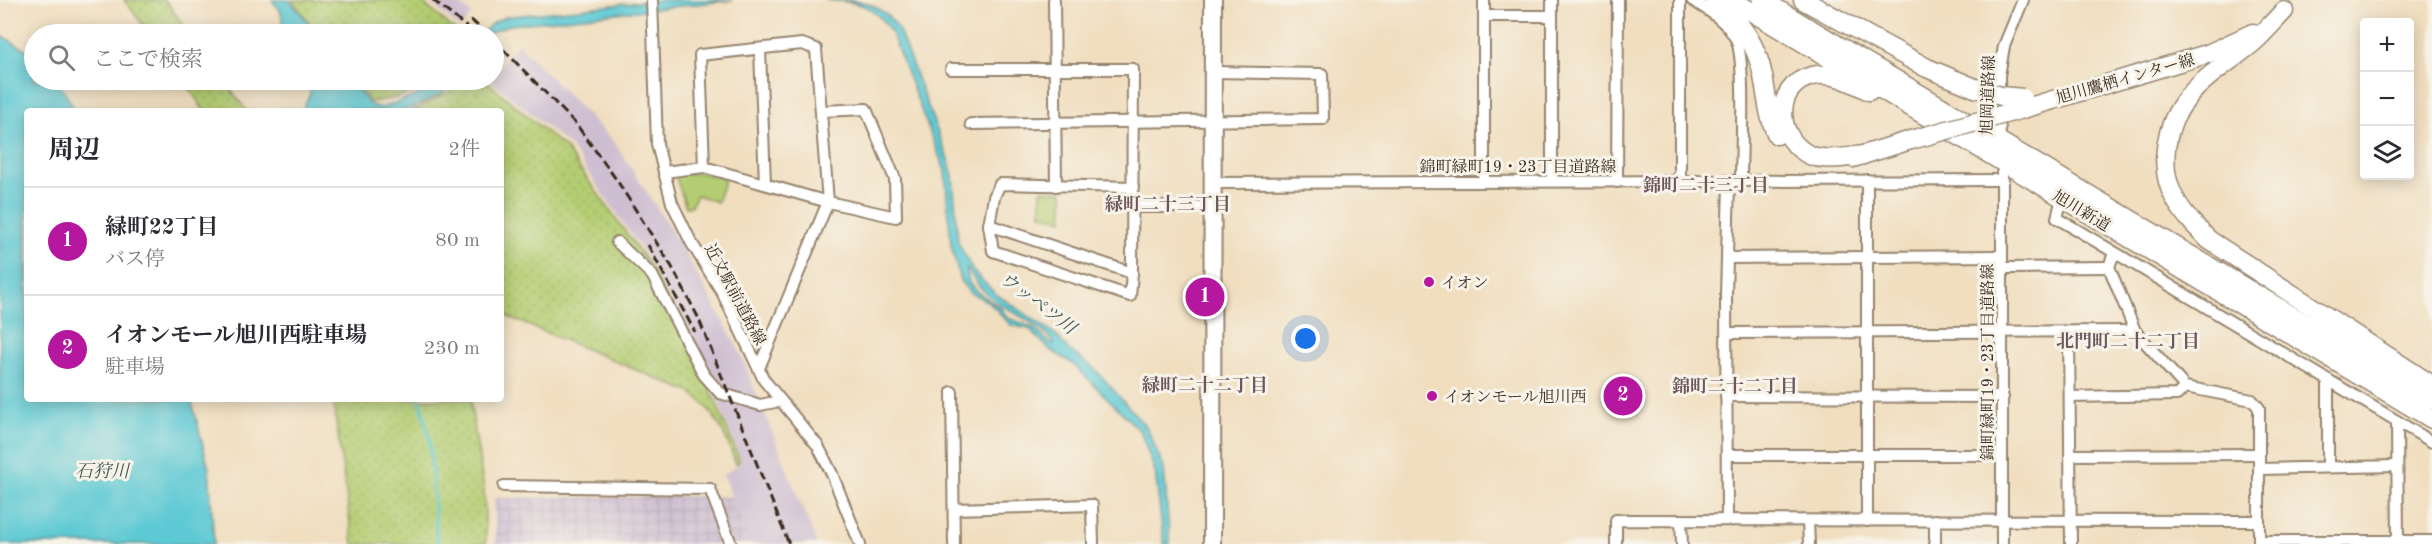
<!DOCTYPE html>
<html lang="ja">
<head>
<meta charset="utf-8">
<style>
  :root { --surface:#fff; --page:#f7f7f7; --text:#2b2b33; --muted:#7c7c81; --line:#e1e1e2; --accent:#b5179e }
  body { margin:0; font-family:"Old Standard TT","Noto Serif JP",serif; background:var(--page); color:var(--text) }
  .controls { position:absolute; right:18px; top:18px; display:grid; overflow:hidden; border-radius:6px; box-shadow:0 3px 15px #0003 }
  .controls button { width:54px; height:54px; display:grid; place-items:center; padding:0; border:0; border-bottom:2px solid var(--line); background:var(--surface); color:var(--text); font:30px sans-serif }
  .you { position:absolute; left:1306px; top:339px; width:21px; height:21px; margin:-15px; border:4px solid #fff; border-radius:50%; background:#1a73e8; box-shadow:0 0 0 9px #1a73e833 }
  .badge { display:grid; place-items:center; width:39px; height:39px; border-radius:50%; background:var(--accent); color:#fff; font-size:20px; font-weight:700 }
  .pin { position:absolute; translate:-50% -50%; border:3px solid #fff; box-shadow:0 2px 6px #0006 }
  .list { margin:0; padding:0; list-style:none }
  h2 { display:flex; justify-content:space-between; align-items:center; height:78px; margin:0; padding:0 24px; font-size:26px }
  h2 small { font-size:20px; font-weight:400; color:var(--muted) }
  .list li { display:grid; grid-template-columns:39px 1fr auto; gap:18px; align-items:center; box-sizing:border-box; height:108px; padding:0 24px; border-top:2px solid var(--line) }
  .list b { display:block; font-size:22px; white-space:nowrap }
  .list p { margin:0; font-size:20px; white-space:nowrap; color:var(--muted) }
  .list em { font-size:20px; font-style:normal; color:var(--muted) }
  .icon { flex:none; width:33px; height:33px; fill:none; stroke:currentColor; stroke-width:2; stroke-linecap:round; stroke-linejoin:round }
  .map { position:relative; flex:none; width:2432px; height:544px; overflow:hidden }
  .search { position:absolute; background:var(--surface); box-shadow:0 3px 15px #0003; left:24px; top:24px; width:480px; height:66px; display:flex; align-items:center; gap:15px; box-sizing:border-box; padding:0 21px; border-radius:33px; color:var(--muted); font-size:22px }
  .panel { position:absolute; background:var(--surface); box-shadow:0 3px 15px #0003; left:24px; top:108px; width:480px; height:294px; border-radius:6px }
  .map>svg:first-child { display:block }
  .industrial { fill:url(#industrial-grid) }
  .railway { fill:#cebed1 }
  .grass { fill:url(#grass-dots); stroke:#787c48; stroke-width:1.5 }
  .park { fill:#b4cd72; stroke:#787c48; stroke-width:1.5 }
  .water { fill:#5dc9d4; stroke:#4c7a79; stroke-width:1.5; fill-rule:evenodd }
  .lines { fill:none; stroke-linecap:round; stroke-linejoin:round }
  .stream { stroke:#5dc9d4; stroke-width:3 }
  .minor-casing { stroke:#96846e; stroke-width:14 }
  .secondary-casing { stroke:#96846e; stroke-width:20 }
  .primary-casing { stroke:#96846e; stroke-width:21 }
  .trunk-casing { stroke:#96846e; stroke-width:21 }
  .minor { stroke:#fff; stroke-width:10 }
  .secondary { stroke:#fff; stroke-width:16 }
  .primary { stroke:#fff; stroke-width:18 }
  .trunk { stroke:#fff; stroke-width:18 }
  .rail { stroke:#3b2a1e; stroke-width:3; stroke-dasharray:9 4.5; stroke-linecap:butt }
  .primary-bridge-casing { stroke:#96846e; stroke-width:21; stroke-linecap:butt }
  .primary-bridge { stroke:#fff; stroke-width:18 }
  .poi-dot { fill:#b5179e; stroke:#f7f3e8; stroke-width:2 }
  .labels { text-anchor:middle; stroke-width:6; stroke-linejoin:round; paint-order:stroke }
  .street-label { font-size:16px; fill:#3b2a1e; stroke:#f7f3e8 }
  .poi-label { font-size:16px; fill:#3b2a1e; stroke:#f7f3e8; text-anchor:start }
  .neighbourhood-label { font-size:18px; font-weight:bold; fill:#6e585e; stroke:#f7f3e8 }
  .water-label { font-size:18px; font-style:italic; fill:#455a55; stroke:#f7f3e8 }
</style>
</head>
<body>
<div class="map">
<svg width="2432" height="544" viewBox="0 0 2432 544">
  <defs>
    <pattern id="industrial-grid" width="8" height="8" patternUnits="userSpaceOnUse" patternTransform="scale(1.5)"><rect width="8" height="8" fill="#cebed1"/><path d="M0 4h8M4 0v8" fill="none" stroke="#b2a3b3"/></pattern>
    <pattern id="grass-dots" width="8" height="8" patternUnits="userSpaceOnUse" patternTransform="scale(1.5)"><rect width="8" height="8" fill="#b4cd72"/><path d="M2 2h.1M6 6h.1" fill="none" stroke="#9cb062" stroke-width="1.8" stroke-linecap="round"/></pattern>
  </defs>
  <rect width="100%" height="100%" fill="#f7f3e8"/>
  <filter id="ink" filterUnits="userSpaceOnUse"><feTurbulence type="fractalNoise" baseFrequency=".0167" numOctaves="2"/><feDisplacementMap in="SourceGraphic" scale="12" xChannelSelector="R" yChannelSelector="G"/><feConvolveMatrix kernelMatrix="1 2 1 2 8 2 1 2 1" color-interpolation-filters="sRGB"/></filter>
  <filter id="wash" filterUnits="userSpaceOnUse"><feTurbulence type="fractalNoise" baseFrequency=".008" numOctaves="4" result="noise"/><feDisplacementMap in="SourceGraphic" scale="24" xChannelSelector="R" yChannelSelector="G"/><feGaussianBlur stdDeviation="1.35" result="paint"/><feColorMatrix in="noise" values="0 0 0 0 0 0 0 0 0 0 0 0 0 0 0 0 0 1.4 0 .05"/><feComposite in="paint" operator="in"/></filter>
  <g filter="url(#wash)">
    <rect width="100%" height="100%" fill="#f0debf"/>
    <polygon class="industrial" points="707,496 732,497 750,544 496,544 494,498"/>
    <g class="railway">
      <polygon points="427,0 455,0 472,14 460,28"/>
      <polygon points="518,44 614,142 679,242 739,350 817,544 750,544 723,475 742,462 693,337 651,263 570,146 490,80 494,80 494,75"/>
    </g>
    <g class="grass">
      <polygon points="124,0 165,0 190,34 150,34"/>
      <polygon points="292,0 419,0 459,33 318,34"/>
      <polygon points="184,80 223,80 247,111 204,111"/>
      <path d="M353,80H432C410,95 397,99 370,102Z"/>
      <path d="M462,80H485L565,148L650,266L690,339L740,461L736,464C726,436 716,412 692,393L501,314V111H412L449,92Z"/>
      <polygon points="333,399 470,399 484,490 486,544 353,544"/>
    </g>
    <g class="park">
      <polygon points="702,173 725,179 717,202 697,195 691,206 686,207 676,177 678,174"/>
      <polygon points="1041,190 1063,191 1063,220 1041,214"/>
    </g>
    <g class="water">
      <polygon points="272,0 289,0 318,34 284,34 281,12"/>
      <path d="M660,0H733L511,25C500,27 493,34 482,34L491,24L505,17Z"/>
      <path d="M825,0C859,0 878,0 898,28L949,162L953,176L958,242L973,271L996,294L1054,333L1068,349L1096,370L1147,428L1164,468L1170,544H1164L1155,471L1140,431L1072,363L1050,350L1029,329L1011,325L989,302L970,293L960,280L951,245L945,171L891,32C873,3 857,2 825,0ZM966,267C974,279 981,290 993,299C1013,314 1039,323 1054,343L1051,344L1034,328L1008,318L1000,307L977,292L969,283Z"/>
      <polygon points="0,35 34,54 34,80 57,80 76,111 27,111 27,399 191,399 209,469 214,544 0,544"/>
      <polygon points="309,80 350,80 369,104 381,108 413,97 442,80 457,80 441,94 406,111 330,111 315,109 307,111 304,106 310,94"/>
    </g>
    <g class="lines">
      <polyline class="stream" points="420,399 430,442 437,544"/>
    </g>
  </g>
  <g filter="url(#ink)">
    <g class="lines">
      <g class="minor-casing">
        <g id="minor">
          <polyline points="652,0 657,144 672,203 691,242 722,292 764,380 818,446 832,474 860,544"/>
          <polyline points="1054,0 1056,186"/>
          <polyline points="1484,0 1484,181"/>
          <path d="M1692,0C1710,11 1726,21 1736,39C1746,59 1741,154 1741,182"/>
          <polyline points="1484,16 1552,16"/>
          <polyline points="760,50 765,184"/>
          <polyline points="951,69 1133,69 1132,273 1130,296 993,251 989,225"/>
          <polyline points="971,124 1323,119 1322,74 1213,72"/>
          <polyline points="2000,146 1999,76 2004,46 2023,0"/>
          <polyline points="704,167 700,55 802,44 816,49 828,202 759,368"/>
          <polyline points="664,172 704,167 828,202 896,217 895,179 866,109 822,111"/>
          <polyline points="1552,180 1552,0"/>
          <polyline points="1867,180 1867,521"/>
          <polyline points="1680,181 1680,0"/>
          <polyline points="1617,182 1618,0"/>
          <polyline points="1212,183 2003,180"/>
          <polyline points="2062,198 2057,218 2432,442"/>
          <polyline points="1132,207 1212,207"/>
          <polyline points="617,242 652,275 704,375 720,393 760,405 780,401"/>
          <polyline points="2114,253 2109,267 2135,331 2185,387 2252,400 2259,408 2259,544"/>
          <polyline points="1728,258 2002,256"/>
          <polyline points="2002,268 2109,267"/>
          <polyline points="1132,273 989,225 994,197 1000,184 1133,187"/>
          <polyline points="1727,333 2135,331"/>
          <polyline points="2069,333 2071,544"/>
          <polyline points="2328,380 2328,467"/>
          <polyline points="952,392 954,544"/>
          <polyline points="1726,396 2003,397"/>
          <polyline points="2070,397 2177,395 2185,387"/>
          <polyline points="2397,421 2398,544"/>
          <polyline points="1727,455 2002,455"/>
          <polyline points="2071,455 2259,454"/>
          <polyline points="2260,469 2397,466"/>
          <polyline points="504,486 710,489 731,544"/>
          <polyline points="954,509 1092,505 1093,544"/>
          <polyline points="1681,520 1682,544"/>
          <polyline points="1727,520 1726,296 1729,182"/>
          <polyline points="1935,520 1935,544"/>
          <polyline points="1808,521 1809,544"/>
          <polyline points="2259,541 2432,541"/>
          <polyline points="1616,544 1616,520 2259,521"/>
          <polyline points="2002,544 2002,173"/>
        </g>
      </g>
      <g class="secondary-casing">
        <polyline id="secondary" points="1212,544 1213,0"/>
      </g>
      <g class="primary-casing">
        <g id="primary">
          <path d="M1714,0C1739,19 1757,44 1763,76C1767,96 1768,117 1777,135"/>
          <polyline points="1803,0 1927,68 1975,88"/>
          <path d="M2284,11C2274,21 2265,32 2255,41C2233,60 2206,75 2188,97C2165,124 2158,166 2174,197C2183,214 2196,227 2209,240L2432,385"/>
          <polyline points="2023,109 2210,53 2253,33"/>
          <path d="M1863,155C1847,157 1828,161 1812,156C1776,142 1771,86 1812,76C1831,71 1852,82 1869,91"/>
          <polyline points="1853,158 1911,140"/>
        </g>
      </g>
      <g class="trunk-casing">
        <g id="trunk">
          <polyline points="1732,0 2432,419"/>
          <polyline points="1762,0 2432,399"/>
        </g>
      </g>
      <use href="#minor" class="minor"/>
      <use href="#secondary" class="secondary"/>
      <use href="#primary" class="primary"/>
      <use href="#trunk" class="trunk"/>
      <g class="rail">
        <polyline points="433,0 475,34"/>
        <polyline points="471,20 487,34"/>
        <polyline points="494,40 576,124 616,179 672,267 698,317 789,544"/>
        <polyline points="648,245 695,332"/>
      </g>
      <g class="primary-bridge-casing">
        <g id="primary-bridge">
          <polyline points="1975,88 2001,96 2023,98"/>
          <polyline points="1911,140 2023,109"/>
        </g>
      </g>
      <use href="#primary-bridge" class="primary-bridge"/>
    </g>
  </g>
  <g class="poi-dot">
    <circle cx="1429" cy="282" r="6"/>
    <circle cx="1432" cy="396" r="6"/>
  </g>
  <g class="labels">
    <g class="street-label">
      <text transform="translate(2125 78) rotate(-16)" y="6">旭川鷹栖インター線</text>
      <text transform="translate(1987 95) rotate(-88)" y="6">旭岡道路線</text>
      <text x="1518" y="172">錦町緑町19・23丁目道路線</text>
      <text transform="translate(2082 210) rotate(31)" y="6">旭川新道</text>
      <text transform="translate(736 294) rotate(62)" y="6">近文駅前道路線</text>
      <text transform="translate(1987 362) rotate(-90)" y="6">錦町緑町19・23丁目道路線</text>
    </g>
    <g class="poi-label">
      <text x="1441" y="288">イオン</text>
      <text x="1444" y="402">イオンモール旭川西</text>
    </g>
    <g class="neighbourhood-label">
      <text x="1706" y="191">錦町二十三丁目</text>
      <text x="1168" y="210">緑町二十三丁目</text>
      <text x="2128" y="347">北門町二十二丁目</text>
      <text x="1205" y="391">緑町二十二丁目</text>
      <text x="1735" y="392">錦町二十二丁目</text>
    </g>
    <g class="water-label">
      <text transform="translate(1038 303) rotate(37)" y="6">ウッペツ川</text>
      <text x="102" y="477">石狩川</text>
    </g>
  </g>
</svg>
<div class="controls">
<button>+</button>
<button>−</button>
<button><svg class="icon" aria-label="layers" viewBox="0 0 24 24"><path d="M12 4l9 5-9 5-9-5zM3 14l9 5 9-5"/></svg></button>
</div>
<div class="you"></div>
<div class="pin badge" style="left:1205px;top:297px">1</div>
<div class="pin badge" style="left:1623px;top:396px">2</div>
<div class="search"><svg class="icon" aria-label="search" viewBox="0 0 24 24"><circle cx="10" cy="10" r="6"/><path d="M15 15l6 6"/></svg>ここで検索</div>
<section class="panel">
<h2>周辺<small>2件</small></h2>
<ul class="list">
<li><span class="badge">1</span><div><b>緑町22丁目</b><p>バス停</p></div><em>80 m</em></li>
<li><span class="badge">2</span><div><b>イオンモール旭川西駐車場</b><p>駐車場</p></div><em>230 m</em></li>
</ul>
</section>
</div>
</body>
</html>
